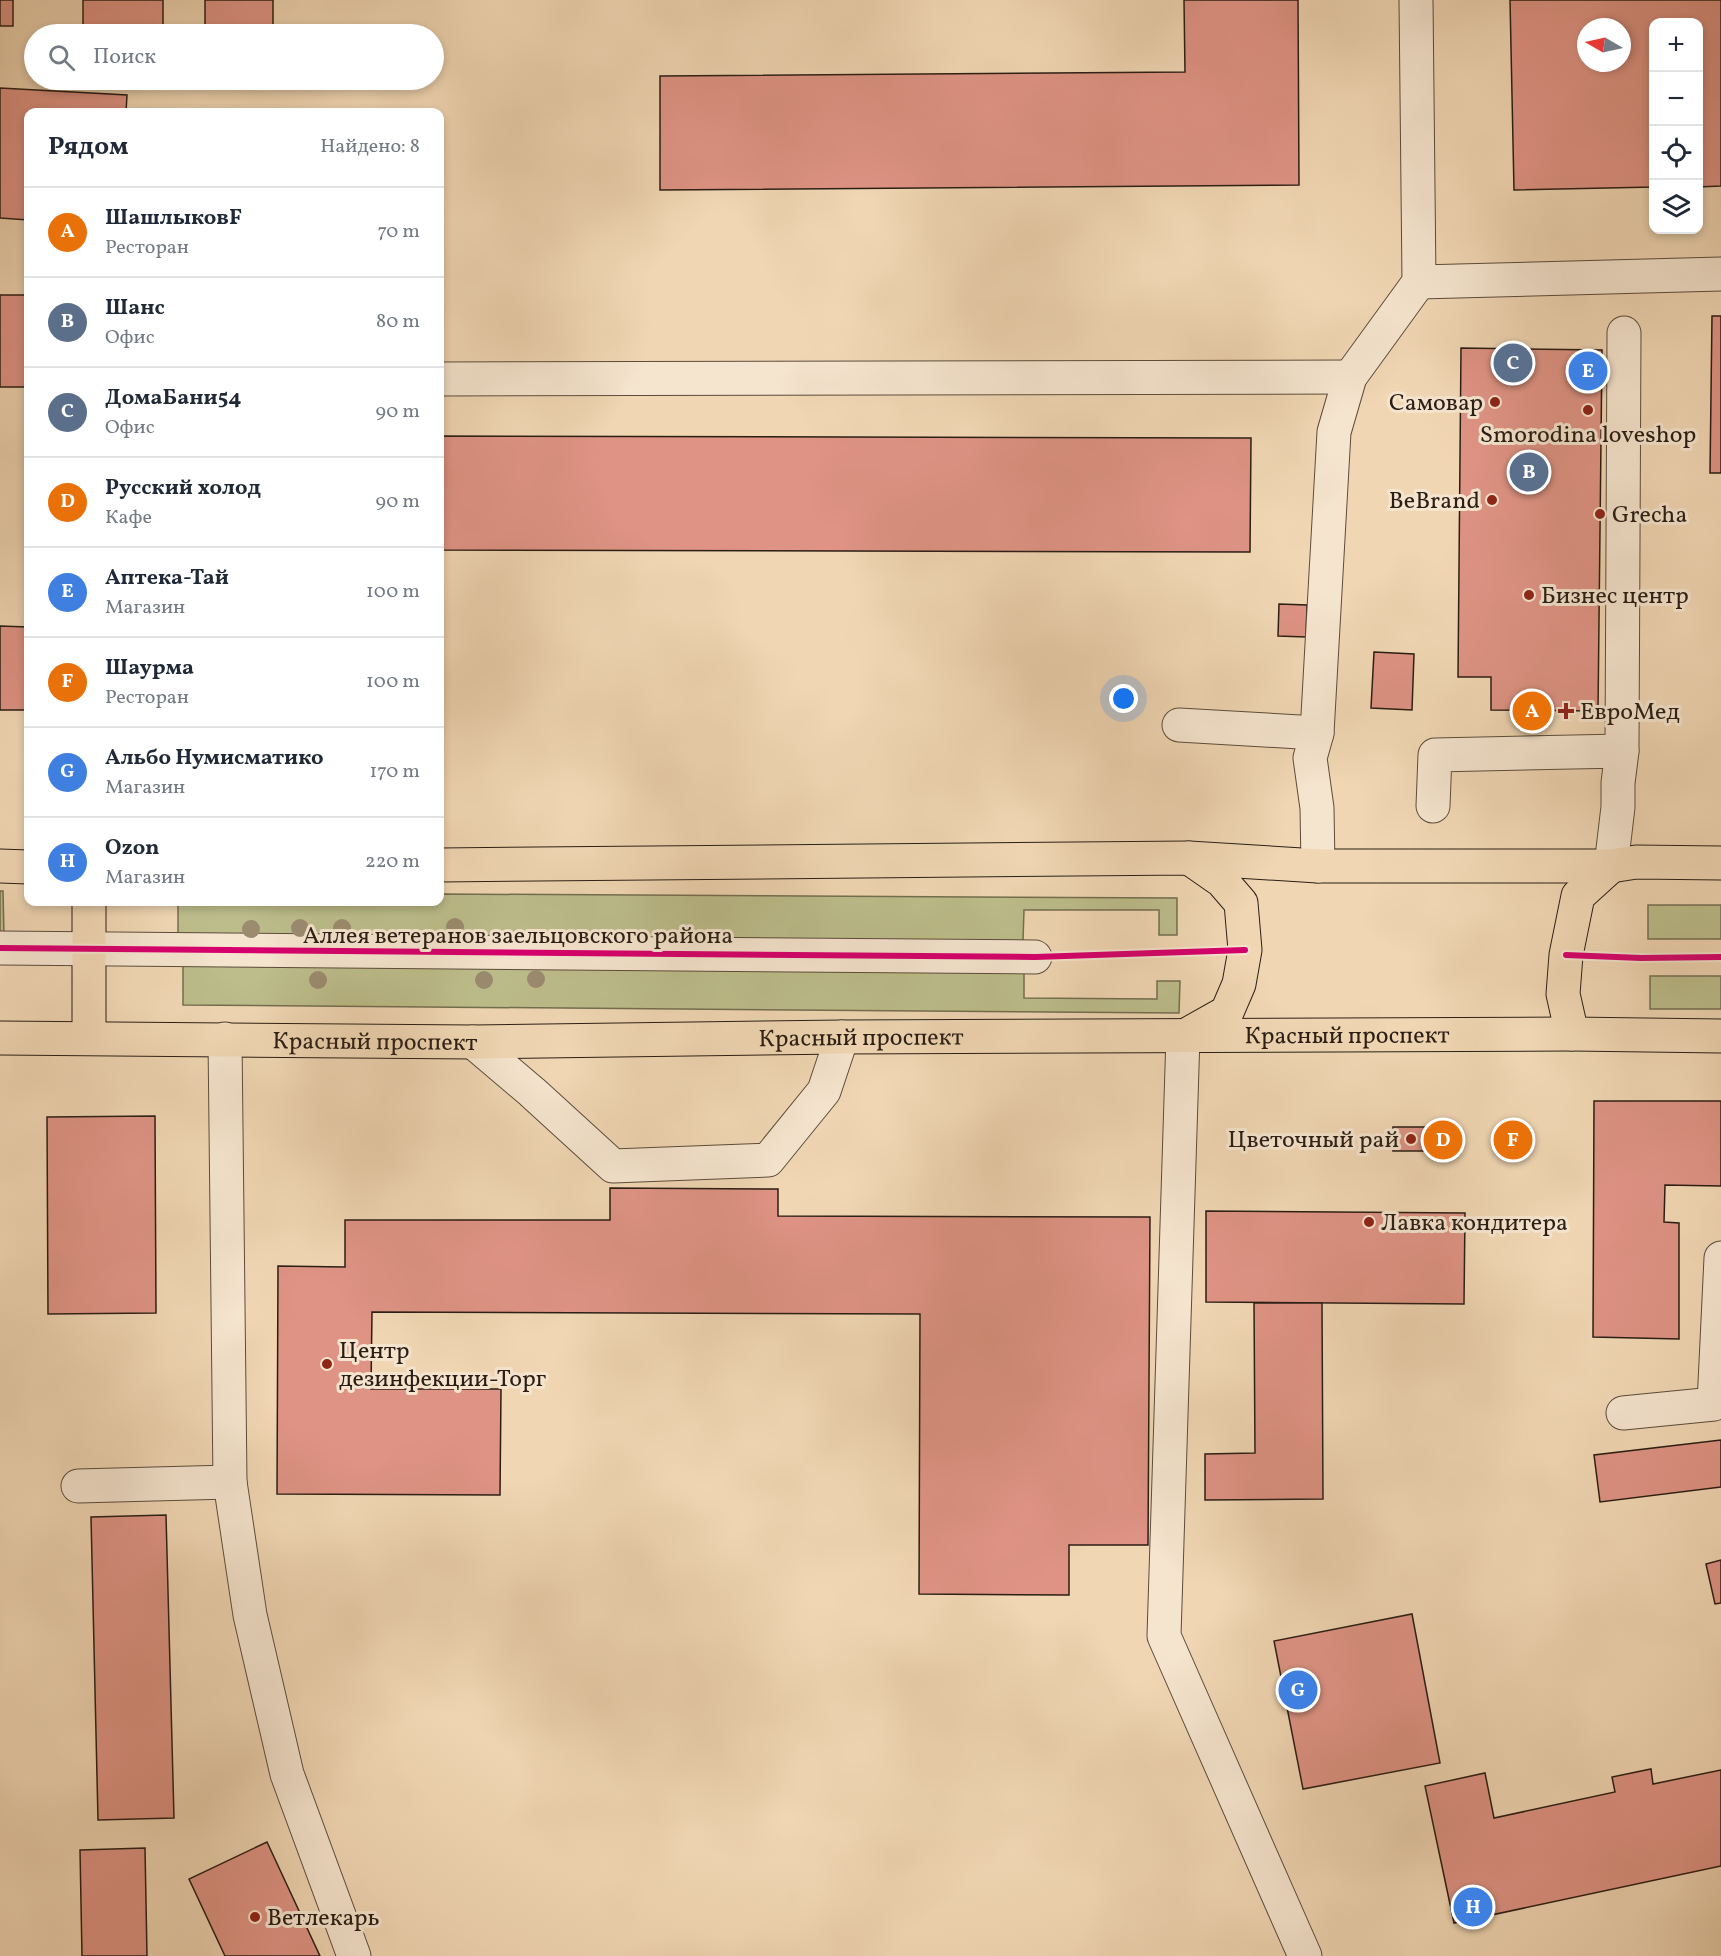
<!DOCTYPE html>
<html lang="ru">
<head>
<meta charset="utf-8">
<style>
  :root { --surface:#fff; --page:#f6f6f7; --text:#1f2937; --muted:#747a83; --line:#e0e1e3; --accent:#ea580c }
  body { margin:0; font-family:Vollkorn,serif; background:var(--page); color:var(--text) }
  .controls { position:absolute; right:18px; top:18px; display:grid; overflow:hidden; border-radius:12px; box-shadow:0 3px 9px #0003 }
  .controls button { width:54px; height:54px; display:grid; place-items:center; padding:0; border:0; border-bottom:2px solid var(--line); background:var(--surface); color:var(--text); font:30px sans-serif }
  .compass { position:absolute; left:1577px; top:18px; width:54px; height:54px; border-radius:50%; background:var(--surface); box-shadow:0 3px 9px #0003; rotate:279deg }
  .you { position:absolute; left:1124px; top:699px; width:21px; height:21px; margin:-15px; border:4px solid #fff; border-radius:50%; background:#1a73e8; box-shadow:0 0 0 9px #1a73e833 }
  .badge { display:grid; place-items:center; width:39px; height:39px; border-radius:50%; background:var(--accent); color:#fff; font-size:20px; font-weight:700 }
  .pin { position:absolute; translate:-50% -50%; border:3px solid #fff; box-shadow:0 2px 6px #0006 }
  .list { margin:0; padding:0; list-style:none }
  h2 { display:flex; justify-content:space-between; align-items:center; height:78px; margin:0; padding:0 24px; font-size:26px }
  h2 small { font-size:20px; font-weight:400; color:var(--muted) }
  .list li { display:grid; grid-template-columns:39px 1fr auto; gap:18px; align-items:center; box-sizing:border-box; height:90px; padding:0 24px; border-top:2px solid var(--line) }
  .list b { display:block; font-size:22px; white-space:nowrap }
  .list p { margin:0; font-size:20px; white-space:nowrap; color:var(--muted) }
  .list em { font-size:20px; font-style:normal; color:var(--muted) }
  .icon { flex:none; width:33px; height:33px; fill:none; stroke:currentColor; stroke-width:2; stroke-linecap:round; stroke-linejoin:round }
  .map { position:relative; flex:none; width:1721px; height:1956px; overflow:hidden }
  .search { position:absolute; background:var(--surface); box-shadow:0 3px 9px #0003; left:24px; top:24px; width:420px; height:66px; display:flex; align-items:center; gap:15px; box-sizing:border-box; padding:0 21px; border-radius:33px; color:var(--muted); font-size:22px }
  .panel { position:absolute; background:var(--surface); box-shadow:0 3px 9px #0003; left:24px; top:108px; width:420px; height:798px; border-radius:12px }
  .map>svg:first-child { display:block }
  .green { fill:#bcbd8b; stroke:#736e50; stroke-width:1.5 }
  .building { fill:#de9384; stroke:#2a1e15; stroke-width:1.5; fill-rule:evenodd }
  .lines { fill:none; stroke-linecap:round; stroke-linejoin:round }
  .minor-casing { stroke:#5c4c3c; stroke-width:35 }
  .major-casing { stroke:#2a1e15; stroke-width:35 }
  .minor { stroke:#f5e4ce; stroke-width:33 }
  .major { stroke:#f0d6b3; stroke-width:33 }
  .cycleway-casing { stroke:#f5e4ce; stroke-width:10 }
  .cycleway { stroke:#d6006c; stroke-width:6 }
  .tree { fill:#9b8b6f }
  .poi-dot { fill:#8f2418; stroke:#f5e4ce; stroke-width:2 }
  .labels { text-anchor:middle; stroke-width:6; stroke-linejoin:round; paint-order:stroke }
  .poi-label { font-size:24px; fill:#2a1e15; stroke:#f5e4ce; text-anchor:start }
  .street-label { font-size:24px; fill:#2a1e15; stroke:#f5e4ce }
</style>
</head>
<body>
<div class="map">
<svg width="1721" height="1956" viewBox="0 0 1721 1956">
  <rect width="100%" height="100%" fill="#f0d6b3"/>
  <filter id="stains"><feTurbulence type="fractalNoise" baseFrequency=".00333" numOctaves="4"/><feColorMatrix values="0 0 0 0 .2 0 0 0 0 .09 0 0 0 0 .02 0 0 0 .5 -.17"/></filter>
  <radialGradient id="worn" r=".72"><stop offset=".6" stop-color="#630" stop-opacity="0"/><stop offset="1" stop-color="#630" stop-opacity=".3"/></radialGradient>
  <g class="green">
    <polygon points="0,891 3,891 4,935 0,935"/>
    <polygon points="440,894 1177,898 1177,935 1159,935 1159,910 1024,910 1023,941 178,936 178,902 440,902"/>
    <rect x="1648" y="905" width="73" height="34"/>
    <polygon points="183,962 1024,968 1024,998 1157,999 1157,981 1180,981 1179,1013 183,1005"/>
    <rect x="1650" y="976" width="71" height="33"/>
  </g>
  <g class="building">
    <rect x="0" y="0" width="13" height="26"/>
    <rect x="83" y="0" width="80" height="34"/>
    <rect x="205" y="0" width="68" height="34"/>
    <polygon points="1184,0 1298,0 1299,185 660,190 660,76 1185,72"/>
    <path d="M1510,0H1721V186L1698,187V22H1654V187L1514,190ZM1586,27H1622V63H1586Z"/>
    <polygon points="0,88 127,95 126,112 28,112 28,220 0,218"/>
    <rect x="0" y="295" width="28" height="92"/>
    <polygon points="1712,316 1721,316 1721,473 1710,473"/>
    <polygon points="1461,348 1602,350 1598,711 1491,710 1491,677 1458,677"/>
    <polygon points="440,436 1251,438 1250,552 440,550"/>
    <polygon points="1279,604 1307,605 1306,637 1278,636"/>
    <polygon points="0,626 28,627 28,710 0,710"/>
    <polygon points="1374,652 1414,654 1412,710 1371,708"/>
    <polygon points="1594,1101 1721,1101 1721,1186 1665,1185 1664,1222 1679,1223 1679,1339 1593,1337"/>
    <polygon points="155,1116 156,1313 48,1314 47,1117"/>
    <rect x="1393" y="1127" width="35" height="24"/>
    <polygon points="610,1188 778,1189 778,1216 1150,1217 1148,1545 1069,1545 1069,1595 919,1594 920,1314 372,1312 371,1389 501,1389 500,1495 277,1494 278,1266 345,1267 345,1220 610,1220"/>
    <polygon points="1206,1211 1465,1213 1464,1304 1206,1302"/>
    <polygon points="1254,1303 1322,1303 1323,1499 1205,1500 1205,1454 1255,1453"/>
    <polygon points="1721,1440 1721,1487 1600,1502 1594,1455"/>
    <polygon points="166,1515 174,1818 98,1820 91,1517"/>
    <polygon points="1721,1560 1721,1603 1715,1604 1706,1564"/>
    <polygon points="1412,1614 1440,1763 1303,1789 1274,1641"/>
    <polygon points="1651,1769 1653,1784 1721,1770 1721,1866 1454,1923 1425,1786 1485,1773 1494,1818 1615,1792 1612,1777"/>
    <polygon points="267,1842 320,1956 225,1956 189,1879"/>
    <polygon points="145,1848 147,1956 82,1956 80,1850"/>
  </g>
  <g class="lines">
    <g class="minor-casing">
      <g id="minor">
        <polyline points="1419,282 1721,274"/>
        <polyline points="440,379 1350,377"/>
        <polyline points="1179,725 1317,733"/>
        <polyline points="1622,751 1624,333"/>
        <polyline points="1433,806 1435,755 1622,751 1618,783 1618,807 1611,866"/>
        <polyline points="1318,866 1317,808 1310,758 1317,733 1334,432 1350,377 1419,282 1416,0"/>
        <polyline points="0,948 1035,957"/>
        <polyline points="1183,1036 1164,1636 1305,1956"/>
        <polyline points="473,1042 532,1092 613,1166 768,1160 824,1091 842,1037"/>
        <polyline points="1623,1413 1714,1404 1721,1258"/>
        <polyline points="230,1482 250,1615 287,1774 354,1956"/>
        <polyline points="78,1486 230,1482 225,1039"/>
      </g>
    </g>
    <g class="major-casing">
      <g id="major">
        <polyline points="440,865 1189,858 1318,866 1611,866 1636,862 1721,863"/>
        <polyline points="0,866 28,867"/>
        <polyline points="89,902 89,1038"/>
        <polyline points="1188,1034 1227,1012 1239,984 1245,950 1241,903 1222,881 1189,858"/>
        <polyline points="1572,1034 1563,994 1566,955 1578,896 1611,866"/>
        <path id="s1" d="M0,1038L473,1042L842,1037L1572,1034L1721,1036"/>
      </g>
    </g>
    <use href="#minor" class="minor"/>
    <use href="#major" class="major"/>
    <g class="cycleway-casing">
      <g id="cycleway">
        <polyline points="0,948 1035,957 1245,950"/>
        <polyline points="1566,955 1641,958 1721,957"/>
      </g>
    </g>
    <use href="#cycleway" class="cycleway"/>
  </g>
  <g class="tree">
    <circle cx="455" cy="927" r="9"/>
    <circle cx="300" cy="928" r="9"/>
    <circle cx="342" cy="928" r="9"/>
    <circle cx="251" cy="929" r="9"/>
    <circle cx="536" cy="979" r="9"/>
    <circle cx="318" cy="980" r="9"/>
    <circle cx="484" cy="980" r="9"/>
  </g>
  <g class="poi-dot">
    <circle cx="1495" cy="402" r="6"/>
    <circle cx="1588" cy="410" r="6"/>
    <circle cx="1492" cy="500" r="6"/>
    <circle cx="1600" cy="514" r="6"/>
    <circle cx="1529" cy="595" r="6"/>
    <path d="M1563 702h6v6h6v6h-6v6h-6v-6h-6v-6h6z"/>
    <circle cx="1411" cy="1139" r="6"/>
    <circle cx="1369" cy="1222" r="6"/>
    <circle cx="327" cy="1364" r="6"/>
    <circle cx="255" cy="1917" r="6"/>
  </g>
  <g class="labels">
    <g class="poi-label">
      <text x="1483" y="410" text-anchor="end">Самовар</text>
      <text x="1588" y="442" text-anchor="middle">Smorodina loveshop</text>
      <text x="1480" y="508" text-anchor="end">BeBrand</text>
      <text x="1612" y="522">Grecha</text>
      <text x="1541" y="603">Бизнес центр</text>
      <text x="1580" y="719">ЕвроМед</text>
      <text x="1399" y="1147" text-anchor="end">Цветочный рай</text>
      <text x="1381" y="1230">Лавка кондитера</text>
      <text x="339" y="1358">Центр<tspan x="339" dy="28">дезинфекции-Торг</tspan></text>
      <text x="267" y="1925">Ветлекарь</text>
    </g>
    <g class="street-label">
      <text x="518" y="943">Аллея ветеранов заельцовского района</text>
      <text dy="8" stroke="none"><textPath href="#s1" startOffset="1347">Красный проспект</textPath></text>
      <text dy="8" stroke="none"><textPath href="#s1" startOffset="861">Красный проспект</textPath></text>
      <text dy="8" stroke="none"><textPath href="#s1" startOffset="375">Красный проспект</textPath></text>
    </g>
  </g>
  <rect width="100%" height="100%" filter="url(#stains)"/>
  <rect width="100%" height="100%" fill="url(#worn)"/>
</svg>
<div class="controls">
<button>+</button>
<button>−</button>
<button><svg class="icon" aria-label="locate" viewBox="0 0 24 24"><circle cx="12" cy="12" r="6"/><path d="M12 2v4M12 18v4M2 12h4M18 12h4"/></svg></button>
<button><svg class="icon" aria-label="layers" viewBox="0 0 24 24"><path d="M12 4l9 5-9 5-9-5zM3 14l9 5 9-5"/></svg></button>
</div>
<svg class="compass" viewBox="-18 -18 36 36"><path d="M0-13l5 13h-10z" fill="#e53935"/><path d="M0 13l5-13h-10z" fill="#747a83"/></svg>
<div class="you"></div>
<div class="pin badge" style="left:1532px;top:711px;background:#e8710a">A</div>
<div class="pin badge" style="left:1529px;top:472px;background:#5c6f8a">B</div>
<div class="pin badge" style="left:1513px;top:363px;background:#5c6f8a">C</div>
<div class="pin badge" style="left:1443px;top:1140px;background:#e8710a">D</div>
<div class="pin badge" style="left:1588px;top:371px;background:#3f7fe0">E</div>
<div class="pin badge" style="left:1513px;top:1140px;background:#e8710a">F</div>
<div class="pin badge" style="left:1298px;top:1690px;background:#3f7fe0">G</div>
<div class="pin badge" style="left:1473px;top:1907px;background:#3f7fe0">H</div>
<div class="search"><svg class="icon" aria-label="search" viewBox="0 0 24 24"><circle cx="10" cy="10" r="6"/><path d="M15 15l6 6"/></svg>Поиск</div>
<section class="panel">
<h2>Рядом<small>Найдено: 8</small></h2>
<ul class="list">
<li><span class="badge" style="background:#e8710a">A</span><div><b>ШашлыковF</b><p>Ресторан</p></div><em>70 m</em></li>
<li><span class="badge" style="background:#5c6f8a">B</span><div><b>Шанс</b><p>Офис</p></div><em>80 m</em></li>
<li><span class="badge" style="background:#5c6f8a">C</span><div><b>ДомаБани54</b><p>Офис</p></div><em>90 m</em></li>
<li><span class="badge" style="background:#e8710a">D</span><div><b>Русский холод</b><p>Кафе</p></div><em>90 m</em></li>
<li><span class="badge" style="background:#3f7fe0">E</span><div><b>Аптека-Тай</b><p>Магазин</p></div><em>100 m</em></li>
<li><span class="badge" style="background:#e8710a">F</span><div><b>Шаурма</b><p>Ресторан</p></div><em>100 m</em></li>
<li><span class="badge" style="background:#3f7fe0">G</span><div><b>Альбо Нумисматико</b><p>Магазин</p></div><em>170 m</em></li>
<li><span class="badge" style="background:#3f7fe0">H</span><div><b>Ozon</b><p>Магазин</p></div><em>220 m</em></li>
</ul>
</section>
</div>
</body>
</html>
